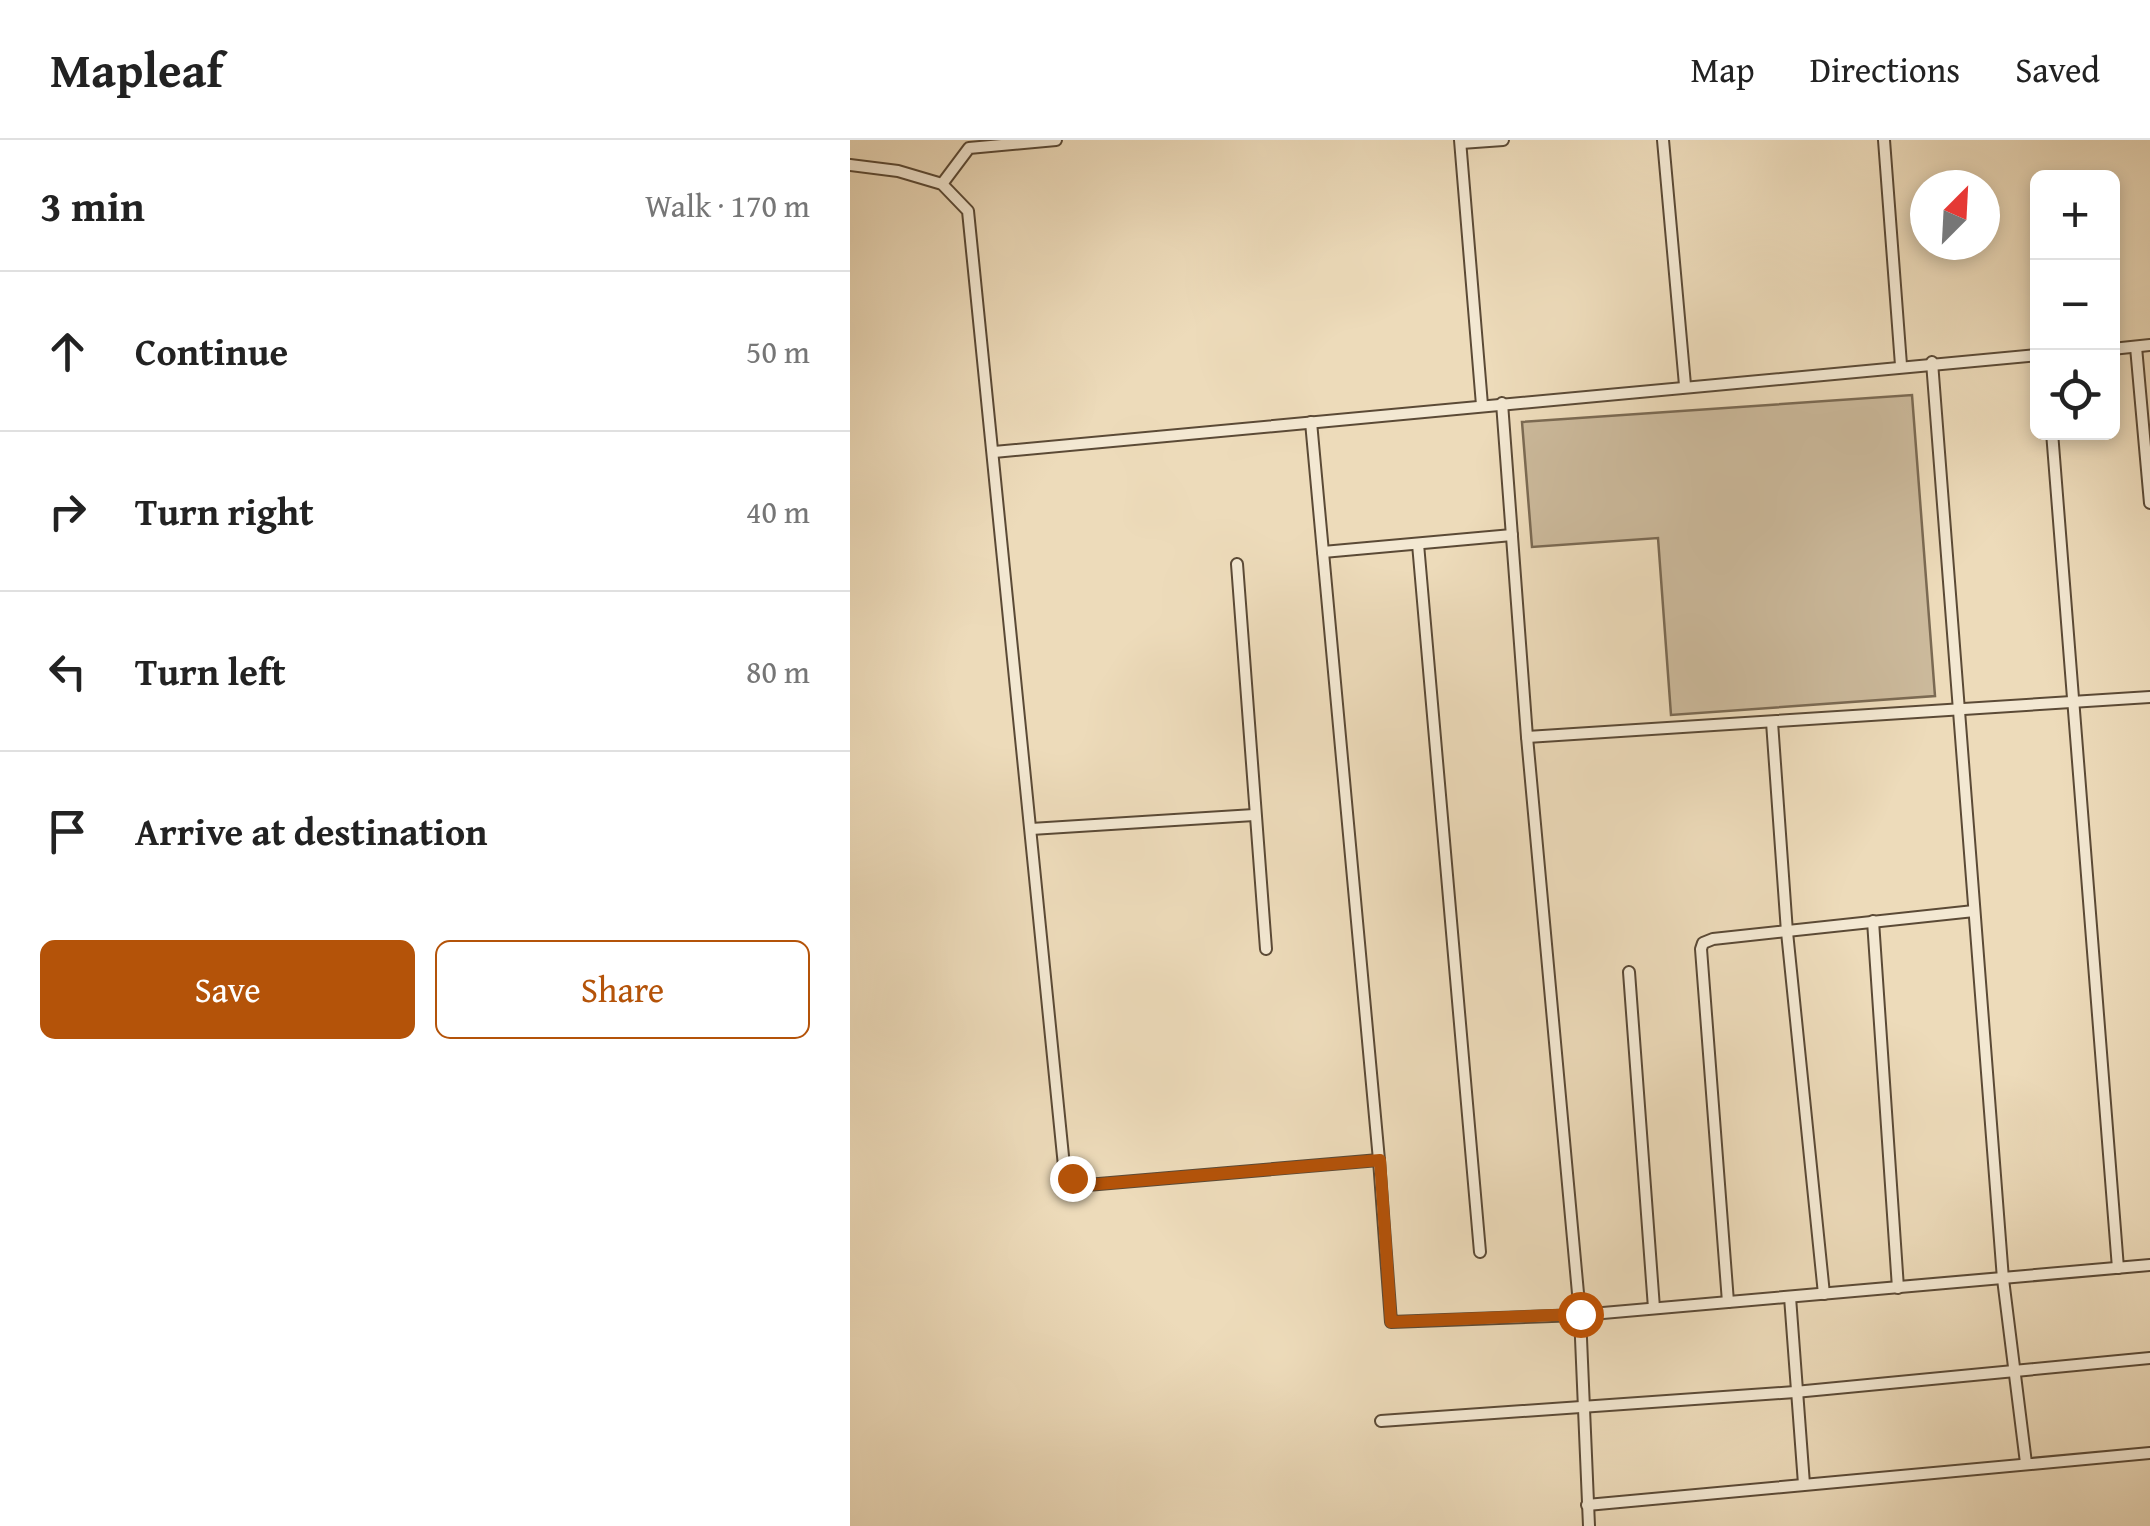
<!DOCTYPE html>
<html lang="en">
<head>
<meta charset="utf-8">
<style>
  :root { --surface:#fff; --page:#f2f2f2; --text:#222; --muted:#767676; --line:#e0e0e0; --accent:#b45309 }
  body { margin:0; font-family:"Gentium Book Plus",serif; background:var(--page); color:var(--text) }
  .controls { position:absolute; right:30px; top:30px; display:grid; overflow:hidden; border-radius:15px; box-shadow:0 5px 15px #0003 }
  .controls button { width:90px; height:90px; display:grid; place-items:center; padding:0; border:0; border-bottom:2px solid var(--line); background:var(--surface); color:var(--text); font:50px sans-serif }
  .compass { position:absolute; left:1060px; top:30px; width:90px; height:90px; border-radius:50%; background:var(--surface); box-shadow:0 5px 15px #0003; rotate:24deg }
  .stop { position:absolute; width:30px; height:30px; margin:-22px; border:8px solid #b45309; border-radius:50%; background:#fff }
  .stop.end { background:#b45309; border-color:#fff; box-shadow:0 2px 10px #0008 }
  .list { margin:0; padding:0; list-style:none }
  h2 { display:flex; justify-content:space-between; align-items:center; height:130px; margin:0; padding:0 40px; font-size:42px }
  h2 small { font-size:32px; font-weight:400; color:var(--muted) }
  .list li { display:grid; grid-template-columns:65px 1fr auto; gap:30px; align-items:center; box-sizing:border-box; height:160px; padding:0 40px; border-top:2px solid var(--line) }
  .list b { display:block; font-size:38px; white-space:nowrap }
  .list em { font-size:32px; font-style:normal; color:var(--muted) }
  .actions { display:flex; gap:20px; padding:30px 40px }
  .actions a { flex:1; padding:22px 0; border:2px solid var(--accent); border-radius:15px; text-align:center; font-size:35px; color:var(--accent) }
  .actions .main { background:var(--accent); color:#fff }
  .icon { flex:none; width:55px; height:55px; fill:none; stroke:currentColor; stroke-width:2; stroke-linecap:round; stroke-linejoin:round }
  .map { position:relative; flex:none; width:1300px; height:1386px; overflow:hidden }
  header { display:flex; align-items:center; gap:60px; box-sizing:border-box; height:140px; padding:0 50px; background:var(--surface); border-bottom:2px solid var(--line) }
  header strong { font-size:48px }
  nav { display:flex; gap:55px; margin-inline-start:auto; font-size:35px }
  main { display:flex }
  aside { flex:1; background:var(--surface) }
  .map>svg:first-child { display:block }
  .green { fill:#ccba9c; stroke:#7b6a53; stroke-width:2.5 }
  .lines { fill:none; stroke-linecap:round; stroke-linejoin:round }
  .service-casing { stroke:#5b4a36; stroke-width:14 }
  .service { stroke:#f3e8d2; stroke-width:10 }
  .route { stroke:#b45309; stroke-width:12 }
</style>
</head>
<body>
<header>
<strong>Mapleaf</strong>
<nav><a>Map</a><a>Directions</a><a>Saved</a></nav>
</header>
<main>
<aside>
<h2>3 min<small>Walk · 170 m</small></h2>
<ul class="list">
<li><svg class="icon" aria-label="ahead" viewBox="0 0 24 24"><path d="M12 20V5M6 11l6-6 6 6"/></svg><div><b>Continue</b></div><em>50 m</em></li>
<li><svg class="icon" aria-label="right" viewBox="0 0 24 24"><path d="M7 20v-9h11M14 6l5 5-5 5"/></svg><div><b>Turn right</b></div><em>40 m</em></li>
<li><svg class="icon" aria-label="left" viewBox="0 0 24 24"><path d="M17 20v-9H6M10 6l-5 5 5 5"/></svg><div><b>Turn left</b></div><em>80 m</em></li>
<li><svg class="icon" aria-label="arrive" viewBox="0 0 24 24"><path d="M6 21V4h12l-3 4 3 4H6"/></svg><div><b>Arrive at destination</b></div></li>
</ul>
<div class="actions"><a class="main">Save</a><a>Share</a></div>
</aside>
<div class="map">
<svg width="1300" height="1386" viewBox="0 0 1300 1386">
  <rect width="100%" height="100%" fill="#eddbba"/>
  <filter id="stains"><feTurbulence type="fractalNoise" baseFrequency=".002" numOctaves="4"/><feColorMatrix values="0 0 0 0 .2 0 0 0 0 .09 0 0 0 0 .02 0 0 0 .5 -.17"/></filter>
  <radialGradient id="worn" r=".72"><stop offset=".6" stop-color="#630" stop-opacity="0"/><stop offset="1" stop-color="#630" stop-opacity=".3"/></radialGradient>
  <polygon class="green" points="1062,255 1085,556 821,575 808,398 682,407 672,282"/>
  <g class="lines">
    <g class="service-casing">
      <g id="service">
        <polyline points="610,0 632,265"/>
        <polyline points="813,0 835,245"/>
        <polyline points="1034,0 1051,225"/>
        <polyline points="611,3 653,0"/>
        <polyline points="0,25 48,31 92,44 118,71 214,1026 222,1038 237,1045 529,1020"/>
        <polyline points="92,44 119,8 206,0"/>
        <polyline points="1286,207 1300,363"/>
        <polyline points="1262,209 1300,205"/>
        <polyline points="1082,222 1153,1139 1176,1323"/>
        <polyline points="652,263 677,597 730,1175 739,1386"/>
        <polyline points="461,282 529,1020 541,1182 730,1175 1300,1125"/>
        <polyline points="1202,292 1268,1128"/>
        <polyline points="144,312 1188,215"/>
        <polyline points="568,404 630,1112"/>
        <polyline points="473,412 662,395"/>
        <polyline points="387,424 416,809"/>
        <polyline points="922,582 937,792 974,1154"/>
        <polyline points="677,597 1300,557"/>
        <polyline points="181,689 404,675"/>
        <polyline points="1023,781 1048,1148"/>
        <polyline points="779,832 804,1168"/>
        <polyline points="940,1157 954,1344"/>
        <polyline points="878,1162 851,809 853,803 863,799 1124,771"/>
        <polyline points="531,1281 945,1252 1300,1218"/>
        <polyline points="737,1365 1300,1313"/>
      </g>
    </g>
    <use href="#service" class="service"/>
  </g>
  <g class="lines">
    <polyline class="route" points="222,1038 237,1045 530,1020 541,1182 730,1174"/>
  </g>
  <rect width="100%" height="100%" filter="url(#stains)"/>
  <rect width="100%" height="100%" fill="url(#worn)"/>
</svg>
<div class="controls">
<button>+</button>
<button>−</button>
<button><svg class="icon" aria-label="locate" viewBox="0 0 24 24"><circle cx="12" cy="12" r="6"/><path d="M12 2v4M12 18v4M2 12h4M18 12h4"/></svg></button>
</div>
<svg class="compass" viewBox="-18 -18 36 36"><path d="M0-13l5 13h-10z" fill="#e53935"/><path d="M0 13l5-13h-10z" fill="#767676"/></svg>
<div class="stop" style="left:730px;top:1174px"></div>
<div class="stop end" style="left:222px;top:1038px"></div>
</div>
</main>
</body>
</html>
